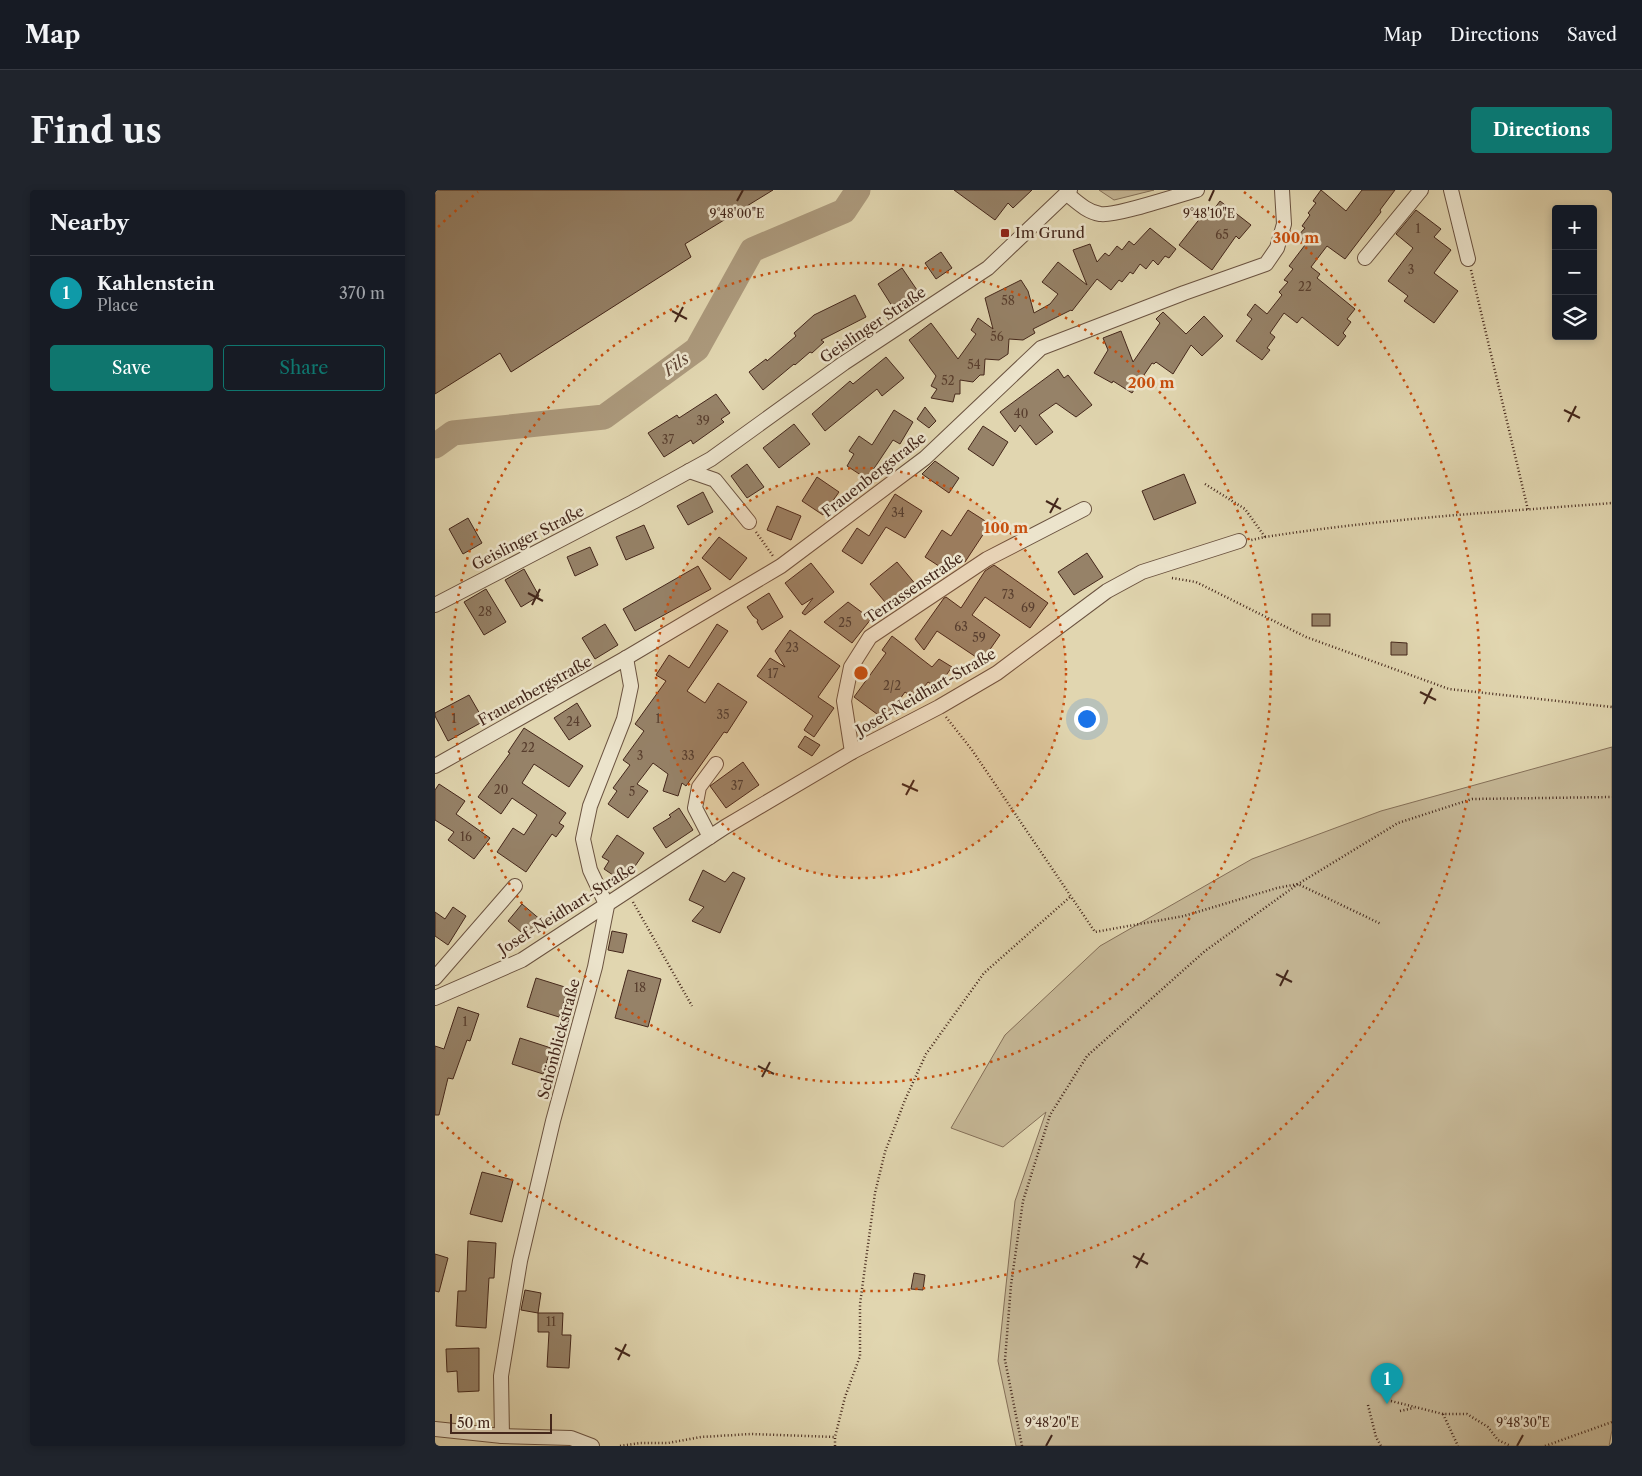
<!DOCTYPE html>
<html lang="en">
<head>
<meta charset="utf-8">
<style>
  :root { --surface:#171b24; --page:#20242c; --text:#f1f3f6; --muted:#9ea1a6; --line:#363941; --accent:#0f766e }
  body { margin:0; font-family:"Libre Caslon Text",serif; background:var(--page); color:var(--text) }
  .controls { position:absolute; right:15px; top:15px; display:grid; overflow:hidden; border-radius:5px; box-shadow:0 2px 8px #0003 }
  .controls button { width:45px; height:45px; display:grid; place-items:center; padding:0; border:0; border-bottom:1px solid var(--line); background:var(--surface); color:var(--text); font:25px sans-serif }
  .scale { position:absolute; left:15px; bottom:12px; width:102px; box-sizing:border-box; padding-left:5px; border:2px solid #44271b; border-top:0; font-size:14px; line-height:18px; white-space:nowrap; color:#44271b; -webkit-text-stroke:4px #ece4cc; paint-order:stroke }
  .you { position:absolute; left:651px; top:528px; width:18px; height:18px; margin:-12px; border:4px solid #fff; border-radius:50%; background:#1a73e8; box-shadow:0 0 0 8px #1a73e833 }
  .badge { display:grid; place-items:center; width:32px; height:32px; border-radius:50%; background:var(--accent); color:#fff; font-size:16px; font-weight:700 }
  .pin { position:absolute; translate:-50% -41px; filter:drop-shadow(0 1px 2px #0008) }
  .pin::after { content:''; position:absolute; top:26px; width:18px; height:15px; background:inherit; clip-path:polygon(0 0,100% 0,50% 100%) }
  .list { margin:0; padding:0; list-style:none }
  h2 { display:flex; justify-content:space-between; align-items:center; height:65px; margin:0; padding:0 20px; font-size:21px }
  h2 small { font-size:16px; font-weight:400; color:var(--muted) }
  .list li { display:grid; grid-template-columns:32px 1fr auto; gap:15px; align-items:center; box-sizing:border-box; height:75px; padding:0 20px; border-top:1px solid var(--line) }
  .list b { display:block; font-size:19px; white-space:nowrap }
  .list p { margin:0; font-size:16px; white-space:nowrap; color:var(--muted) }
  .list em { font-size:16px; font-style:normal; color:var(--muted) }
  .actions { display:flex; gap:10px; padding:15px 20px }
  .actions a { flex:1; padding:11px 0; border:1px solid var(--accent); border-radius:5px; text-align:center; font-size:18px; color:var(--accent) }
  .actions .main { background:var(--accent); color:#fff }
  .icon { flex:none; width:28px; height:28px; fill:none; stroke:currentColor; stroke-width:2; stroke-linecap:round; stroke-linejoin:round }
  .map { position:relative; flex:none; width:1177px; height:1256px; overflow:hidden; border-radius:5px }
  header { display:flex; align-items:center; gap:30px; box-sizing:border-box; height:70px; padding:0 25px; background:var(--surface); border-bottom:1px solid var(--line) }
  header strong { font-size:24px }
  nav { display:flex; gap:28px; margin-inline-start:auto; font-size:18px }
  .intro { display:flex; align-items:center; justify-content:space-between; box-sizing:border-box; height:120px; padding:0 30px }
  h1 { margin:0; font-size:35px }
  .button { padding:12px 22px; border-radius:5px; background:var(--accent); color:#fff; font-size:18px; font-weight:700 }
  main { display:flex; gap:30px; padding:0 30px }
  aside { flex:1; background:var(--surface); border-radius:5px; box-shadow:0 2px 8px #0003 }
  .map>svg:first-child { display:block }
  .green { fill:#c6b897; stroke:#857059 }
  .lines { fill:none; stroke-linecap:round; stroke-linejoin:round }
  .river { stroke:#ac9a7d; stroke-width:25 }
  .building { fill:#968268; stroke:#44271b }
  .street-casing { stroke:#6b5340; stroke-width:16 }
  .path { stroke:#44271b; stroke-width:2.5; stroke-dasharray:1 2.5; stroke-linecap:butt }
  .street { stroke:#ece4cc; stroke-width:14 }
  .ticks { fill:none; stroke:#44271b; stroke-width:2 }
  .ring { fill:none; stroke:#c74f0f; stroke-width:2.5; stroke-dasharray:2.5 5 }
  .poi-dot { fill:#8f2418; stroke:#ece4cc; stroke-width:2 }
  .labels { text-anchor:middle; stroke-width:5; stroke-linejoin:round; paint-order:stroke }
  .number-label { font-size:12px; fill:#583e2e }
  .poi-label { font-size:15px; fill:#44271b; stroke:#ece4cc; text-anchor:start }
  .street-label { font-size:15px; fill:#44271b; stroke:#ece4cc }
  .water-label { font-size:16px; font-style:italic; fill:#5e4434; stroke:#ece4cc }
  .ticks-label { font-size:12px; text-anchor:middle; fill:#44271b; stroke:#ece4cc; stroke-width:5; stroke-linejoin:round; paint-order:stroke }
  .centre { fill:#c74f0f; stroke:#ece4cc; stroke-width:2.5 }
  .ring-label { font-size:15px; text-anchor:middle; font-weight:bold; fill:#c74f0f; stroke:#ece4cc; stroke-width:5; stroke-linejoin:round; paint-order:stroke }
</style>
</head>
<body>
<header>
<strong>Map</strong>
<nav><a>Map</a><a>Directions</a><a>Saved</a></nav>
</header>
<div class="intro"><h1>Find us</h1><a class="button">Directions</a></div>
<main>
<aside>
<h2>Nearby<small></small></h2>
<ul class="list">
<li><span class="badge" style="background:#0f9aa8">1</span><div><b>Kahlenstein</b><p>Place</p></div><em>370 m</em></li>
</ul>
<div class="actions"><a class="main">Save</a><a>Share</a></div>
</aside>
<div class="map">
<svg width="1177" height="1256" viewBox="0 0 1177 1256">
  <rect width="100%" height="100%" fill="#e1d6b0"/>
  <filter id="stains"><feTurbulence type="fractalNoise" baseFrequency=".004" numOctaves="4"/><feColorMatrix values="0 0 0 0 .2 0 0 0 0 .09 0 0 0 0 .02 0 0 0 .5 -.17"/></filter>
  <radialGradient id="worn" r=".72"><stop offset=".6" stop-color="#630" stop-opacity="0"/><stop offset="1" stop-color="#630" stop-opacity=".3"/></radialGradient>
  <g class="green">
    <polygon points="664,0 719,0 679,10"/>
    <polygon points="1177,557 1177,1240 1174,1256 581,1256 563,1171 580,1011 611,922 568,957 516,938 570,845 665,756 817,669 946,621"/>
  </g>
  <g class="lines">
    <polyline class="river" points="0,256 18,243 169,227 262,159 317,60 409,21 423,0"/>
  </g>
  <g class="building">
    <polygon points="0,0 338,0 250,54 256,67 76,182 65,163 0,204"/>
    <polygon points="519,0 597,0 578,18 573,13 560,30"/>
    <polygon points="886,0 911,21 927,0 960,0 945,20 946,22 910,69 892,56 876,77 885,84 882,88 920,119 912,129 916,132 908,143 911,146 903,156 867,127 862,133 849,123 835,143 840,147 832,158 835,160 827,170 801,151 817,129 812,125 820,114 832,124 847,105 844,102 853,92 849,90 858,79 854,76 870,55 861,48 870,38 867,36 875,25 873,23 881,13 878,11"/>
    <polygon points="785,11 816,35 804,49 801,46 777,80 744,55 770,22 774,26"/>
    <polygon points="981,20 1006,39 999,47 1016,60 999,83 1023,101 999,133 969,111 973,106 953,91 978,58 961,44"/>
    <polygon points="715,38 741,59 734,68 730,66 723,75 718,70 711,79 705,74 698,84 695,82 687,92 684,90 676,100 662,89 637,121 636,120 598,139 600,143 588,150 574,149 573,164 564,170 550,169 549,185 545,185 538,192 525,190 525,204 520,204 518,212 496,208 502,199 496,196 501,186 474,150 496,133 523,169 541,144 536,140 543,128 558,139 550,108 586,90 593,101 599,123 615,114 623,104 607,92 623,72 652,95 638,60 655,54 662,72 670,63 674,66 682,56 687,60 694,51 699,55"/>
    <polygon points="506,62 517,78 501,89 490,73"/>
    <polygon points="467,78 482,100 457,116 443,94"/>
    <polygon points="420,105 431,127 386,150 389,152 377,163 375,162 360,175 359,174 328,200 314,182 331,169 332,171 361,146 359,143 379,125"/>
    <polygon points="728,122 751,144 769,126 788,146 767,166 756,155 738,184 721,172 719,174 717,173 697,203 678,191 677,193 659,183 673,160 668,148 686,141 698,172 725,133 721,129"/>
    <polygon points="451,167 469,188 447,206 442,199 390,241 377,224 415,191 418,194"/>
    <polygon points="623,179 629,188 633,185 657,215 641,227 621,213 604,225 618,242 601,255 585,235 580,242 565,222"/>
    <polygon points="281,204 295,223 286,229 289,232 258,254 256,250 229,267 213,243 242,225 244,228"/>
    <polygon points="490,217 501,231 494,238 482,229"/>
    <polygon points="459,220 478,232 465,254 458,250 432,289 412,276 419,264 414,261 424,246 437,255"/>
    <polygon points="359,234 375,254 344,278 328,258"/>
    <polygon points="548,236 573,252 558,276 533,259"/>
    <polygon points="500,271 524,288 514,303 487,284"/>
    <polygon points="312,274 329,297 312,308 296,286"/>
    <polygon points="749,284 761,313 719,330 707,301"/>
    <polygon points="382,287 404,302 388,325 367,311"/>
    <polygon points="268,302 278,322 253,335 242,316"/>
    <polygon points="460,304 487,321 470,348 451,337 427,374 407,361 422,338 434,346"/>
    <polygon points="342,316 366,326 356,350 332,340"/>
    <polygon points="533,320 555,334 530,372 519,365 510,380 490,367 507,340 516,346"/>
    <polygon points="33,328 47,353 28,364 14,339"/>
    <polygon points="209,335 219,358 191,370 181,347"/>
    <polygon points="284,347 312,368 295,390 267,368"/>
    <polygon points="155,357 163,375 140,386 132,367"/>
    <polygon points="652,363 668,387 639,405 623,382"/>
    <polygon points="462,372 482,396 455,418 435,394"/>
    <polygon points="376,373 399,402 370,425 367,423 378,408 367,415 350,393"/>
    <polygon points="559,375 613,413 595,438 550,407 537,425 565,445 547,471 502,441 489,460 480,449 509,408 511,407 526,418 550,381"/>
    <polygon points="263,376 276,399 200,441 188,419"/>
    <polygon points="89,379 104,406 86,417 70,390"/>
    <polygon points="51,399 71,432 49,445 29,412"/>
    <polygon points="334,403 348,427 327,440 322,432 323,430 318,426 312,417"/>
    <polygon points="413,412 436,429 417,453 389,432"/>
    <rect x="877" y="424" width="18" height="12"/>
    <polygon points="170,434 183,455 160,469 147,448"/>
    <polygon points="282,434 293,441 252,501 270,513 283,493 312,512 292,543 289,542 251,596 247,593 243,606 228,601 233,584 218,573 202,594 213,601 193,628 173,614 182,601 178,598 195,575 188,570 209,541 200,534 231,491 221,485 234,465 254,478"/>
    <polygon points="355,440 405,476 383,507 399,518 379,547 369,540 378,526 322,486 335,468 350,477 340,461"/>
    <polygon points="457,446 497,477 504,469 517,477 502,498 493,492 480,509 470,502 450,530 419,507 451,463 447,460"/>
    <polygon points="956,452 972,453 972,465 956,465"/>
    <polygon points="34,505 49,531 13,551 0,526 0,523"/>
    <polygon points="142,513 156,536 134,550 119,528"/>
    <polygon points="89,538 148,576 134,597 99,574 87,593 131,623 124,633 129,636 121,647 117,644 91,682 62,662 78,638 89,645 102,625 77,608 66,624 43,607 75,563 73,562"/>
    <polygon points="370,546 385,555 377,566 363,557"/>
    <polygon points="308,572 324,595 291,618 275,596"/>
    <polygon points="4,594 30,611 21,624 55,648 39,669 13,650 19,642 0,630 0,600"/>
    <polygon points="244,618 258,640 231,658 218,638 236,627 234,625"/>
    <polygon points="182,645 209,663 196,682 184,689 169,679 174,671 167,667"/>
    <polygon points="268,680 290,692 298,682 310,688 285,743 257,731 269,717 254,710"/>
    <polygon points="87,714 107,731 93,748 73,731"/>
    <polygon points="18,717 31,726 13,755 0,746 0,722 10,729"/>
    <polygon points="177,741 192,744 188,763 173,760"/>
    <polygon points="193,780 226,789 213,837 180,828"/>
    <polygon points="101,788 133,798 124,827 92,817"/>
    <polygon points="23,817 44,824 35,851 32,850 18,889 13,888 4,925 0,925 0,856 9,859"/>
    <polygon points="85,848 116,858 108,884 77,874"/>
    <polygon points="47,982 78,990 67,1032 35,1024"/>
    <polygon points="33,1051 61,1053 59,1088 54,1088 51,1138 21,1136 23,1101 31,1101"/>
    <polygon points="0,1064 13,1068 4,1102 0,1101"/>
    <polygon points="479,1083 490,1085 488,1100 476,1099"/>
    <polygon points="90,1100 106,1103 103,1123 86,1120"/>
    <polygon points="103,1123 128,1123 127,1145 136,1145 134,1178 112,1177 114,1142 103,1142"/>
    <polygon points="44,1158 44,1201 23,1202 22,1181 12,1182 11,1159"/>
  </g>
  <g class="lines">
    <g class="street-casing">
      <g id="street">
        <polyline points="1016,0 1033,69"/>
        <path d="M632,4C642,12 652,22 665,24C679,27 743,5 762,0"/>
        <polyline points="930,68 986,0"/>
        <polyline points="254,281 280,290 314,332"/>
        <polyline points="0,415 198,312 276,269 409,173 553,78 635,0"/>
        <polyline points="417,562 409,511 416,477 435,447 552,369 649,319"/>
        <polyline points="0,576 191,468 346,376 490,268 606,158 749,103 831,74 842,58 849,34 847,0"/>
        <polyline points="275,647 260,618 264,597 281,574"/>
        <polyline points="0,788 80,696"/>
        <polyline points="0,808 87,770 290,637 417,562 504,517 562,483 672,401 707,382 804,351"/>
        <polyline points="0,1239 67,1246 136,1248 157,1256"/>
        <polyline points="67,1246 66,1186 85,1071 118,931 160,777 172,716 155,680 148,649 155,616 189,529 196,496 191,468"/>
      </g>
    </g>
    <g class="path">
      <polyline points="1036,80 1093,320"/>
      <polyline points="770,294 810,319 830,347 816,350"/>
      <polyline points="321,342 338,366"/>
      <path d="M830,347C945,329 1061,322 1177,313"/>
      <polyline points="737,388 761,392 871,447 1014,499 1177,517"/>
      <polyline points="511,527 537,560 660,742 749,726 842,698 863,694 946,734"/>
      <polyline points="198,712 257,816"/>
      <polyline points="956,1211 1008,1224 1032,1224 1053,1237 1063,1250 1076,1256"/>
      <polyline points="933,1215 941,1247 946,1256"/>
      <polyline points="965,1221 979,1218"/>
      <polyline points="1008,1224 1023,1256"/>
      <polyline points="185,1256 205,1253 233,1253 266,1247 316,1244 400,1247"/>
      <polyline points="400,1256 400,1247 410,1207 425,1166 425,1114 440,1003 450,962 470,910 491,864 549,783 635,707"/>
      <polyline points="587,1256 570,1170 576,1095 588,1011 615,925 652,866 770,761 863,694 963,633 1037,609 1177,607"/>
      <polyline points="1110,1256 1177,1232"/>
    </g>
    <use href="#street" class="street"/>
  </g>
  <path class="ticks" d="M302,11L308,0M774,11L779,0M237,121L252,129M240,132L248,117M1129,220L1145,228M1133,232L1141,216M611,311L626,319M615,323L623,308M93,403L108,411M97,415L105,399M985,502L1001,510M989,514L997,498M467,594L483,601M471,605L479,590M841,784L857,792M845,796L853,780M323,876L339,884M327,887L335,872M698,1066L713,1074M701,1078L709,1063M180,1158L195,1166M183,1170L191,1154M611,1256L617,1245M1082,1256L1088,1245"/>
  <circle cx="426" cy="483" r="205" fill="#c74f0f" fill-opacity=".12"/>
  <g class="ring">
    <circle cx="426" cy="483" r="205"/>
    <circle cx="426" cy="483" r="410"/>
    <path d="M3 37A615 615 0 0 1 43 2M809 2A615 615 0 1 1 3 929"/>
  </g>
  <rect class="poi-dot" x="565" y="38" width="10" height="10" rx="2.5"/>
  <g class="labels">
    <g class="number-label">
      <text x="983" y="43">1</text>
      <text x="787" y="49">65</text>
      <text x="976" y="84">3</text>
      <text x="870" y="101">22</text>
      <text x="573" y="115">58</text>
      <text x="562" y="151">56</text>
      <text x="539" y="179">54</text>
      <text x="513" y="195">52</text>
      <text x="586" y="228">40</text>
      <text x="268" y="235">39</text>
      <text x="233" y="254">37</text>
      <text x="463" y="327">34</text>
      <text x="573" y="409">73</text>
      <text x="593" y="422">69</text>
      <text x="50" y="426">28</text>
      <text x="410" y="437">25</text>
      <text x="526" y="441">63</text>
      <text x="544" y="452">59</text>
      <text x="357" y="462">23</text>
      <text x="338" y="488">17</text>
      <text x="457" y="500">2/2</text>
      <text x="288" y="529">35</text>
      <text x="19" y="533">1</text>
      <text x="223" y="533">1</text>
      <text x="138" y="536">24</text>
      <text x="93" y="562">22</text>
      <text x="205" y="570">3</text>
      <text x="253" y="570">33</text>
      <text x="302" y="600">37</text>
      <text x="66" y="604">20</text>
      <text x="197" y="606">5</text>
      <text x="31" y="651">16</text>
      <text x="205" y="802">18</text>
      <text x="30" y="836">1</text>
      <text x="116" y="1136">11</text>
    </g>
    <g class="poi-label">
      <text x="580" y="48">Im Grund</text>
    </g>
    <g class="street-label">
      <text transform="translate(438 135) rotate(-34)" y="5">Geislinger Straße</text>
      <text transform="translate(439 285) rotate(-38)" y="5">Frauenbergstraße</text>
      <text transform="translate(93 348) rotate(-27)" y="5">Geislinger Straße</text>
      <text transform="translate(479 398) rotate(-34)" y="5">Terrassenstraße</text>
      <text transform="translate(100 501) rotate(-29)" y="5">Frauenbergstraße</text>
      <text transform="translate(491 502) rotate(-30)" y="5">Josef-Neidhart-Straße</text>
      <text transform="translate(132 719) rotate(-32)" y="5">Josef-Neidhart-Straße</text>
      <text transform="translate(124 849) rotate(-75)" y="5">Schönblickstraße</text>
    </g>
    <g class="water-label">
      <text transform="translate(241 174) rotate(-36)" y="6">Fils</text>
    </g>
  </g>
  <g class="ticks-label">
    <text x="302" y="28">9°48'00"E</text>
    <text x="774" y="28">9°48'10"E</text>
    <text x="617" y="1237">9°48'20"E</text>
    <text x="1088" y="1237">9°48'30"E</text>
  </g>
  <circle cx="426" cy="483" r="8" class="centre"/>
  <g class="ring-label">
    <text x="861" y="53">300 m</text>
    <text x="716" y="198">200 m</text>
    <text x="571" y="343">100 m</text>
  </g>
  <rect width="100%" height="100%" filter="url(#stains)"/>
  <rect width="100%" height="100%" fill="url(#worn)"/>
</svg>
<div class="controls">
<button>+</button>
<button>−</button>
<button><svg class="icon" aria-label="layers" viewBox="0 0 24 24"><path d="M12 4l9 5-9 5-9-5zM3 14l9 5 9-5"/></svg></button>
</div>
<div class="scale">50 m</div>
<div class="you"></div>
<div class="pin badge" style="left:952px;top:1214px;background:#0f9aa8">1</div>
</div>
</main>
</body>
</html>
